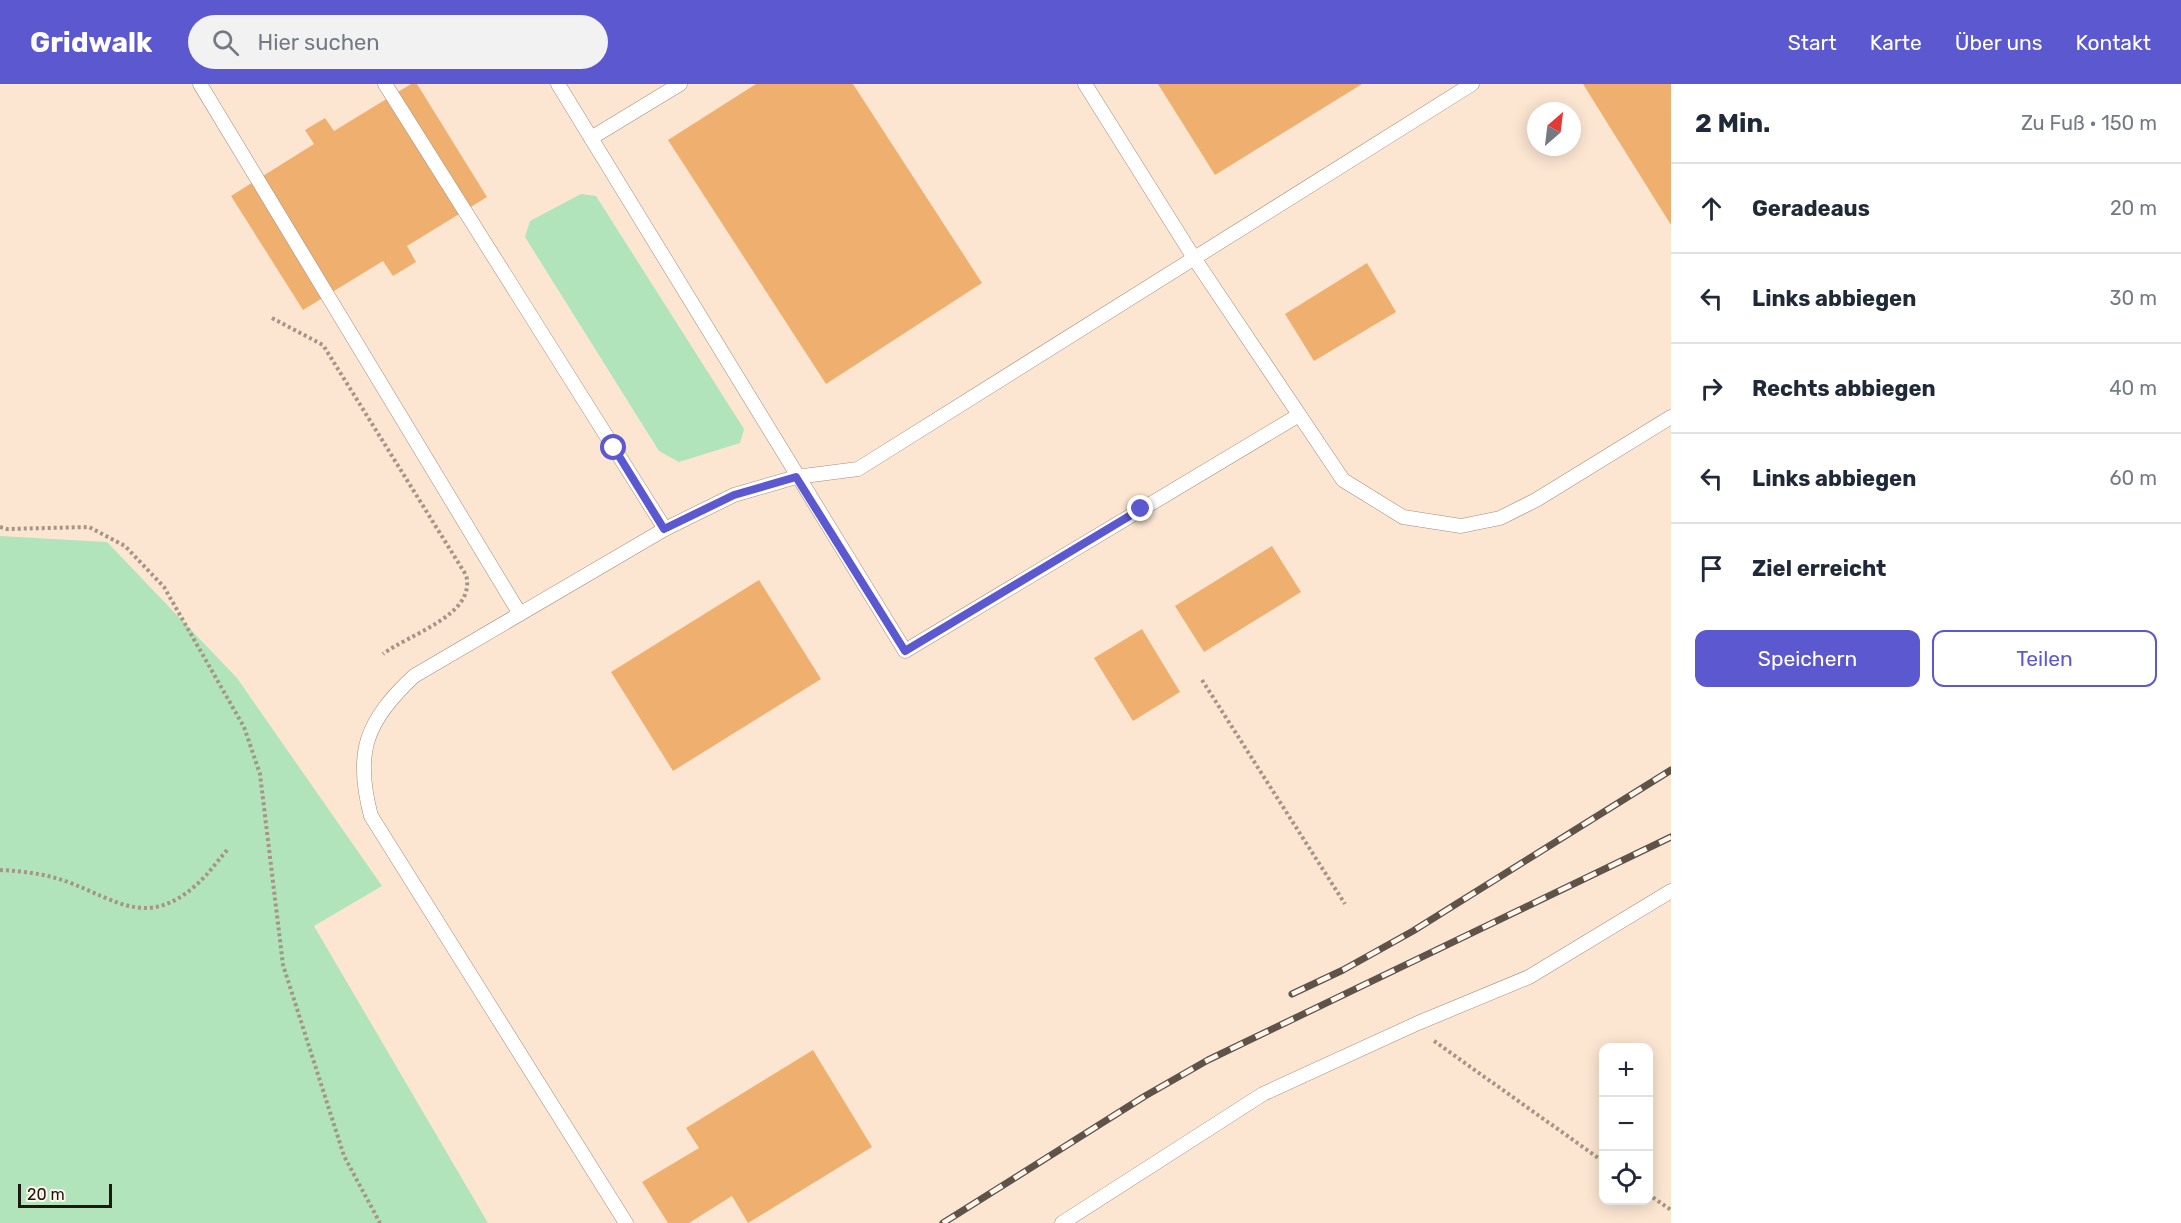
<!DOCTYPE html>
<html lang="de">
<head>
<meta charset="utf-8">
<style>
  :root { --surface:#fff; --page:#f2f2f3; --text:#1f2937; --muted:#747a83; --line:#e0e1e3; --accent:#5c58d0 }
  body { margin:0; font-family:Rubik,sans-serif; background:var(--page); color:var(--text) }
  .controls { position:absolute; right:18px; bottom:18px; display:grid; overflow:hidden; border-radius:12px; box-shadow:0 3px 15px #0003 }
  .controls button { width:54px; height:54px; display:grid; place-items:center; padding:0; border:0; border-bottom:2px solid var(--line); background:var(--surface); color:var(--text); font:30px sans-serif }
  .compass { position:absolute; left:1527px; top:18px; width:54px; height:54px; border-radius:50%; background:var(--surface); box-shadow:0 3px 15px #0003; rotate:28deg }
  .scale { position:absolute; left:18px; bottom:15px; width:94px; box-sizing:border-box; padding-left:6px; border:3px solid #1f1811; border-top:0; font-size:16px; line-height:21px; white-space:nowrap; color:#1f1811; -webkit-text-stroke:4px #fff6ee; paint-order:stroke }
  .stop { position:absolute; width:18px; height:18px; margin:-14px; border:4px solid #5c58d0; border-radius:50%; background:#fff }
  .stop.end { background:#5c58d0; border-color:#fff; box-shadow:0 2px 6px #0008 }
  .list { margin:0; padding:0; list-style:none }
  h2 { display:flex; justify-content:space-between; align-items:center; height:78px; margin:0; padding:0 24px; font-size:26px }
  h2 small { font-size:20px; font-weight:400; color:var(--muted) }
  .list li { display:grid; grid-template-columns:39px 1fr auto; gap:18px; align-items:center; box-sizing:border-box; height:90px; padding:0 24px; border-top:2px solid var(--line) }
  .list b { display:block; font-size:22px; white-space:nowrap }
  .list em { font-size:20px; font-style:normal; color:var(--muted) }
  .actions { display:flex; gap:12px; padding:18px 24px }
  .actions a { flex:1; padding:14px 0; border:2px solid var(--accent); border-radius:12px; text-align:center; font-size:21px; color:var(--accent) }
  .actions .main { background:var(--accent); color:#fff }
  .icon { flex:none; width:33px; height:33px; fill:none; stroke:currentColor; stroke-width:2; stroke-linecap:round; stroke-linejoin:round }
  .map { position:relative; flex:none; width:1671px; height:1139px; overflow:hidden }
  header { display:flex; align-items:center; gap:36px; box-sizing:border-box; height:84px; padding:0 30px; background:var(--accent); color:#fff }
  header strong { font-size:28px }
  nav { display:flex; gap:33px; margin-inline-start:auto; font-size:21px }
  .search { width:420px; height:54px; background:var(--page); display:flex; align-items:center; gap:15px; box-sizing:border-box; padding:0 21px; border-radius:33px; color:var(--muted); font-size:22px }
  main { display:flex }
  aside { flex:1; background:var(--surface) }
  .map>svg:first-child { display:block }
  .green { fill:#b1e4bb }
  .building { fill:#efb06f }
  .lines { fill:none; stroke-linecap:round; stroke-linejoin:round }
  .lane-casing { stroke:#a28e7b; stroke-width:15 }
  .path { stroke:#a59586; stroke-width:4; stroke-dasharray:3 3; stroke-linecap:butt }
  .lane { stroke:#fff; stroke-width:14 }
  .rail-casing { stroke:#5f5349; stroke-width:7 }
  .rail { stroke:#fff6ee; stroke-width:4.5; stroke-dasharray:14; stroke-linecap:butt }
  .route { stroke:#5c58d0; stroke-width:8 }
</style>
</head>
<body>
<header>
<strong>Gridwalk</strong>
<div class="search"><svg class="icon" aria-label="search" viewBox="0 0 24 24"><circle cx="10" cy="10" r="6"/><path d="M15 15l6 6"/></svg>Hier suchen</div>
<nav><a>Start</a><a>Karte</a><a>Über uns</a><a>Kontakt</a></nav>
</header>
<main>
<div class="map">
<svg width="1671" height="1139" viewBox="0 0 1671 1139">
  <rect width="100%" height="100%" fill="#fce6d2"/>
  <g class="green">
    <polygon points="581,110 596,112 744,345 740,359 679,378 659,367 525,153 530,137"/>
    <polygon points="0,452 107,458 237,594 382,802 314,842 488,1139 0,1139"/>
  </g>
  <g class="building">
    <polygon points="411,0 417,0 487,113 407,162 416,178 393,192 383,177 303,226 231,112 314,60 305,46 325,34 334,47"/>
    <polygon points="756,0 853,0 982,199 826,300 668,56"/>
    <polygon points="1158,0 1362,0 1215,91"/>
    <polygon points="1583,0 1671,0 1671,141"/>
    <polygon points="1367,179 1396,228 1314,277 1285,230"/>
    <polygon points="1272,462 1301,508 1204,568 1175,522"/>
    <polygon points="759,496 821,595 673,687 611,588"/>
    <polygon points="1142,545 1180,608 1133,637 1094,574"/>
    <polygon points="813,966 872,1063 748,1139 732,1112 689,1139 668,1139 642,1098 699,1064 686,1044"/>
  </g>
  <g class="lines">
    <g class="lane-casing">
      <g id="lane">
        <polyline points="200,0 520,530"/>
        <polyline points="385,0 665,445"/>
        <polyline points="558,0 905,567 1299,331"/>
        <polyline points="1085,0 1194,174 1343,396 1403,433 1461,442 1500,434 1536,416 1671,333"/>
        <polyline points="591,54 680,0"/>
        <path d="M626,1139L371,732C354,668 366,637 414,592L665,445L734,411L796,393L858,385L1472,0"/>
        <polyline points="1062,1139 1263,1010 1418,939 1529,893 1671,807"/>
      </g>
    </g>
    <g class="path">
      <path d="M272,234L323,261L466,491C477,531 409,550 383,570"/>
      <polyline points="0,443 7,445 89,443 125,462 164,503 244,643 260,690 283,881 344,1072 380,1139"/>
      <polyline points="1202,596 1345,820"/>
      <path d="M0,786C23,787 46,790 68,798C116,816 147,844 195,802C208,791 218,776 229,764"/>
      <polyline points="1434,957 1604,1078"/>
      <polyline points="1648,1110 1671,1126"/>
    </g>
    <use href="#lane" class="lane"/>
    <g class="rail-casing">
      <g id="rail">
        <polyline points="1292,910 1343,886 1413,847 1671,686"/>
        <polyline points="943,1139 1145,1012 1208,976 1671,753"/>
      </g>
    </g>
    <use href="#rail" class="rail"/>
  </g>
  <g class="lines">
    <polyline class="route" points="614,364 664,445 734,411 796,393 905,567 1141,425"/>
  </g>
</svg>
<div class="controls">
<button>+</button>
<button>−</button>
<button><svg class="icon" aria-label="locate" viewBox="0 0 24 24"><circle cx="12" cy="12" r="6"/><path d="M12 2v4M12 18v4M2 12h4M18 12h4"/></svg></button>
</div>
<svg class="compass" viewBox="-18 -18 36 36"><path d="M0-13l5 13h-10z" fill="#e53935"/><path d="M0 13l5-13h-10z" fill="#747a83"/></svg>
<div class="scale">20 m</div>
<div class="stop" style="left:614px;top:364px"></div>
<div class="stop end" style="left:1141px;top:425px"></div>
</div>
<aside>
<h2>2 Min.<small>Zu Fuß · 150 m</small></h2>
<ul class="list">
<li><svg class="icon" aria-label="ahead" viewBox="0 0 24 24"><path d="M12 20V5M6 11l6-6 6 6"/></svg><div><b>Geradeaus</b></div><em>20 m</em></li>
<li><svg class="icon" aria-label="left" viewBox="0 0 24 24"><path d="M17 20v-9H6M10 6l-5 5 5 5"/></svg><div><b>Links abbiegen</b></div><em>30 m</em></li>
<li><svg class="icon" aria-label="right" viewBox="0 0 24 24"><path d="M7 20v-9h11M14 6l5 5-5 5"/></svg><div><b>Rechts abbiegen</b></div><em>40 m</em></li>
<li><svg class="icon" aria-label="left" viewBox="0 0 24 24"><path d="M17 20v-9H6M10 6l-5 5 5 5"/></svg><div><b>Links abbiegen</b></div><em>60 m</em></li>
<li><svg class="icon" aria-label="arrive" viewBox="0 0 24 24"><path d="M6 21V4h12l-3 4 3 4H6"/></svg><div><b>Ziel erreicht</b></div></li>
</ul>
<div class="actions"><a class="main">Speichern</a><a>Teilen</a></div>
</aside>
</main>
</body>
</html>
